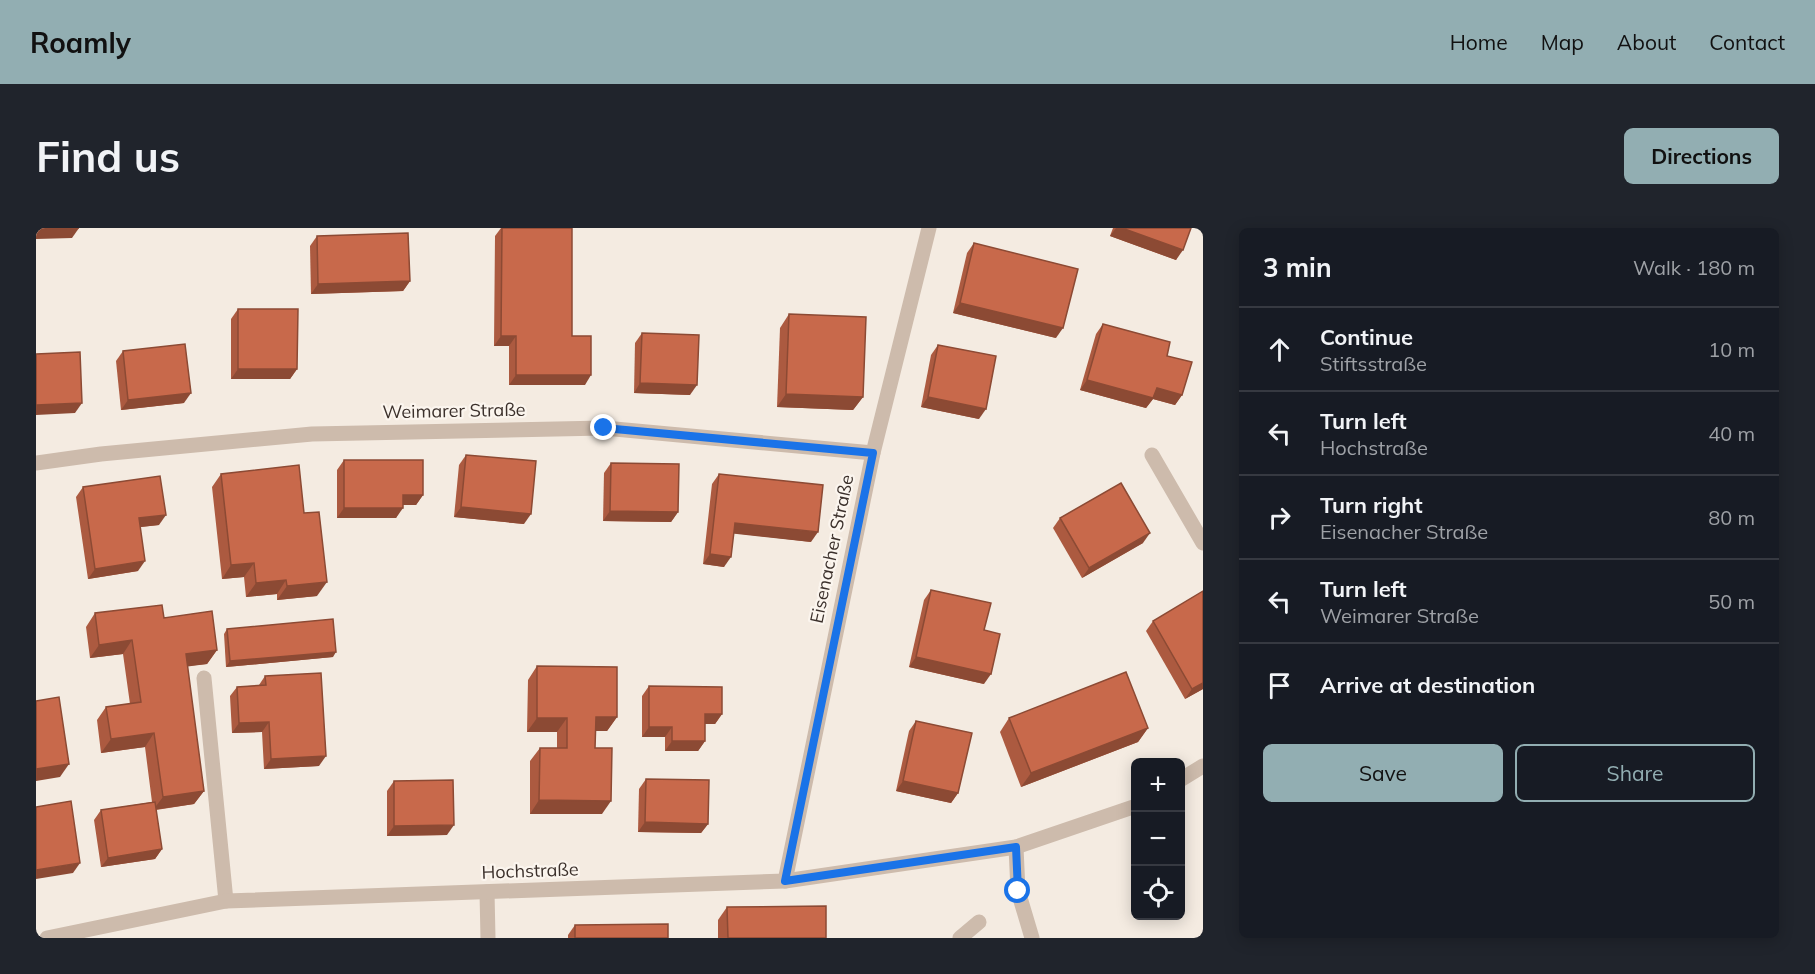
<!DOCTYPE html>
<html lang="en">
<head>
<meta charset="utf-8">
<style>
  :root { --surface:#171b24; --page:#20242c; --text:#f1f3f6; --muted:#9ea1a6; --line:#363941; --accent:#92aeb2 }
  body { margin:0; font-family:Mulish,sans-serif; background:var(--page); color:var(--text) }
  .controls { position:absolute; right:18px; bottom:18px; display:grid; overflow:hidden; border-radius:9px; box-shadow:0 3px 15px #0003 }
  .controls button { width:54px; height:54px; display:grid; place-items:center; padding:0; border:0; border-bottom:2px solid var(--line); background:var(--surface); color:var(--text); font:30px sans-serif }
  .stop { position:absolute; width:18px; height:18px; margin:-14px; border:4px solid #1a73e8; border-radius:50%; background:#fff }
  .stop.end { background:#1a73e8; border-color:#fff; box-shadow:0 2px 6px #0008 }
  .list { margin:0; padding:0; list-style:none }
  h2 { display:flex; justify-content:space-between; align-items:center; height:78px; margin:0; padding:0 24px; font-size:26px }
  h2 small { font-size:20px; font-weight:400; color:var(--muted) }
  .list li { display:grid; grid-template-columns:39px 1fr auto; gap:18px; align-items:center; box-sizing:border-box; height:84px; padding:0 24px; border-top:2px solid var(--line) }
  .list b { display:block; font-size:22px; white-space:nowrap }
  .list p { margin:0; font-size:20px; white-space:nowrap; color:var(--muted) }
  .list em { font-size:20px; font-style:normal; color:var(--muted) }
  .actions { display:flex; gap:12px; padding:18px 24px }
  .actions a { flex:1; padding:14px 0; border:2px solid var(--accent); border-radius:9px; text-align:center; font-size:21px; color:var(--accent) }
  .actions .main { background:var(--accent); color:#111 }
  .icon { flex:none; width:33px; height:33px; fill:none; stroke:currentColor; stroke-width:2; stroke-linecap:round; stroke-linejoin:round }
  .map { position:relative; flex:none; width:1167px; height:710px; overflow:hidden; border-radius:9px }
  header { display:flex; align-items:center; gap:36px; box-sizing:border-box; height:84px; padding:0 30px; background:var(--accent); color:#111 }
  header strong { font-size:28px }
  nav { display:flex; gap:33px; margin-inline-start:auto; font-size:21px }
  .intro { display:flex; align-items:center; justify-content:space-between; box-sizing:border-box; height:144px; padding:0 36px }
  h1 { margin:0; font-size:42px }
  .button { padding:15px 27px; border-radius:9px; background:var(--accent); color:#111; font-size:21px; font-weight:700 }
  main { display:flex; gap:36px; padding:0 36px }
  aside { flex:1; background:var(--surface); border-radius:9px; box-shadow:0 3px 15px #0003 }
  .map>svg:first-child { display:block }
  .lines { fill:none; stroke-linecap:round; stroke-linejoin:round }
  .service { stroke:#cdbbac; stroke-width:15 }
  .minor { stroke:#cdbbac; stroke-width:15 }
  .tertiary { stroke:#cdbbac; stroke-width:15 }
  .wall { fill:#ac5a40 }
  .shaded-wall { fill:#8c4a34 }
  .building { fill:#c8694b; stroke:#8c4a34; stroke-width:1.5 }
  .route { stroke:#1a73e8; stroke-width:8 }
  .labels { text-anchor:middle; stroke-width:4.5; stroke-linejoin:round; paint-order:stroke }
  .street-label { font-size:18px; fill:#3b302b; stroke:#fbf5ee }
</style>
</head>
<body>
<header>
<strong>Roamly</strong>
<nav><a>Home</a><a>Map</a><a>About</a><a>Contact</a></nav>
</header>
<div class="intro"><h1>Find us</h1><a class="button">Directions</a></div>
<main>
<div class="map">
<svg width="1167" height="710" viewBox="0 0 1167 710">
  <rect width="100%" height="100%" fill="#f4ebe1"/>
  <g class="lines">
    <g class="service">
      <polyline points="1116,227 1167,315"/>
      <polyline points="168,450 190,673"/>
    </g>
    <g class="minor">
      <polyline points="0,235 65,226 276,206 568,200 837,225"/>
      <polyline points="980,619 982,663 996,710"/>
      <polyline points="749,653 837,225 893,0"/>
      <polyline points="451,664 452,710"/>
      <polyline points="924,710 943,694"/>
    </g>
    <g class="tertiary">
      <polyline points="1144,552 1167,538"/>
      <polyline points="11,710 190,673 749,653 980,619 1100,578"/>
    </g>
  </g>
  <g class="wall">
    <polygon points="465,0 536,0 536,108 549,157 473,157 473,118 458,118 459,8"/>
    <polygon points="1077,0 1155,0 1140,32 1074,8"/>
    <polygon points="281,8 374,53 367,63 275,66 274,18"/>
    <polygon points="938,15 1020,110 917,85 931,25"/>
    <polygon points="202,81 261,141 254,151 195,151 195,91"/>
    <polygon points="753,86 827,169 817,182 741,179 744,100"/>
    <polygon points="1067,96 1131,128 1146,167 1139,177 1117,171 1110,180 1044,162 1060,106"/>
    <polygon points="606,105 654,167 598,165 599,115"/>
    <polygon points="902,117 943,191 885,179 895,127"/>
    <polygon points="87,123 148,175 85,182 80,133"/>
    <polygon points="430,227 488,296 418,289 423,237"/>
    <polygon points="308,232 387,267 380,277 367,277 360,290 301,290 301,242"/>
    <polygon points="575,235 642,284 635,294 567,293 568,245"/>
    <polygon points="185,246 268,285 281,368 241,372 241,366 210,369 208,349 186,351 176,259"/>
    <polygon points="683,246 775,314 697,305 688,339 667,336 676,256"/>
    <polygon points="47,259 123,297 104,299 102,343 52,351 40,269"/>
    <polygon points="1024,290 1107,315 1046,350 1017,300"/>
    <polygon points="895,362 948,456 873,439 888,372"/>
    <polygon points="59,385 128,390 181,422 171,436 151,438 168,563 158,576 120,582 126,621 119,631 65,639 58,592 65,582 116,574 109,519 65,525 61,492 70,479 94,476 87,426 54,430 50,399"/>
    <polygon points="1117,393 1167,461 1149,471 1110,403"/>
    <polygon points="191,401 297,429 190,439 188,406"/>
    <polygon points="501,438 581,489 571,503 560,503 559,520 566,586 494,586 494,533 504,520 521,520 521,504 491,504 492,452"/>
    <polygon points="229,448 283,538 228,541 226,504 196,505 194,468 201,459 223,457"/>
    <polygon points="613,458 686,486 679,496 669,496 669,513 662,523 629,523 629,509 606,509 606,468"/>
    <polygon points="973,490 1112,500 1102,514 985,559 964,504"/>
    <polygon points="880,493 922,565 915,575 860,563 873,503"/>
    <polygon points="610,551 672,596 665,605 602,604 603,561"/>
    <polygon points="358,553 411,607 351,608 351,563"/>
    <polygon points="691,679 790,710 682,710 682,692"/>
    <polygon points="539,697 632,710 532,710 532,707"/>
  </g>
  <g class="shaded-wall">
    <polygon points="43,0 36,10 0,11 0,1"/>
    <polygon points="1080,0 1086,0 1147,22 1140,32 1074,8"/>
    <polygon points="374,53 367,63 275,66 282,56"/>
    <polygon points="924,75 1027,100 1020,110 917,85"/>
    <polygon points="465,108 480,108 473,118 458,118"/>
    <polygon points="202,141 261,141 254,151 195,151"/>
    <polygon points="480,147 555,147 549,157 473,157"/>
    <polygon points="1051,152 1121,160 1146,167 1139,177 1117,171 1110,180 1044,162"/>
    <polygon points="604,155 661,157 654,167 598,165"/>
    <polygon points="155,165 148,175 85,182 92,172"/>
    <polygon points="750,166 827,169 817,182 741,179"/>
    <polygon points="892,169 950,181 943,191 885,179"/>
    <polygon points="46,175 39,185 0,187 0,177"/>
    <polygon points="367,267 387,267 380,277 360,277"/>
    <polygon points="425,279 495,286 488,296 418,289"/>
    <polygon points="308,280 367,280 360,290 301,290"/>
    <polygon points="574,283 642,284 635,294 567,293"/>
    <polygon points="130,287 123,297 96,300 103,290"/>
    <polygon points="699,295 782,304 775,314 692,305"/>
    <polygon points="1114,305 1107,315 1046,350 1053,340"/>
    <polygon points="674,326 695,329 688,339 667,336"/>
    <polygon points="109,333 102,343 52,351 59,341"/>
    <polygon points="218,335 208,349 186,351 195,337"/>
    <polygon points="250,352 241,366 210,369 220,355"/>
    <polygon points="291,354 281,368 241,372 251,358"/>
    <polygon points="96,412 87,426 54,430 63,417"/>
    <polygon points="181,422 171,436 140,440 150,426"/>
    <polygon points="300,424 297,429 190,439 194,433"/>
    <polygon points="880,429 955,446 948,456 873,439"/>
    <polygon points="1167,455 1167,461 1149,471 1156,461"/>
    <polygon points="669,486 686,486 679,496 662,496"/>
    <polygon points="560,489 581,489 571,503 550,503"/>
    <polygon points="501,490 531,490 521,504 491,504"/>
    <polygon points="233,494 226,504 196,505 203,495"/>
    <polygon points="613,499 636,499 629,509 606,509"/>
    <polygon points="1112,500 1102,514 985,559 995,545"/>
    <polygon points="118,505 109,519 65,525 75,511"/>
    <polygon points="636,513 669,513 662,523 629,523"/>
    <polygon points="290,528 283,538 228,541 235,531"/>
    <polygon points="33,536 24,549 0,553 0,541"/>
    <polygon points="867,553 922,565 915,575 860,563"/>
    <polygon points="168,563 158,576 117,582 127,569"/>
    <polygon points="503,572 575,573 566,586 494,586"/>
    <polygon points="609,594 672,596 665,605 602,604"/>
    <polygon points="418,597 411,607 351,608 358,598"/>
    <polygon points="126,621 119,631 65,639 72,630"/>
    <polygon points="44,635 37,645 0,651 0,642"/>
  </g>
  <g class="building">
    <polygon points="0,0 43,0 0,1"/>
    <polygon points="466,0 536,0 536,108 555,108 555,147 480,147 480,108 465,108"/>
    <polygon points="1086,0 1155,0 1147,22"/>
    <polygon points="372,5 374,53 282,56 281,8"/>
    <polygon points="938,15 1042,41 1027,100 924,75"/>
    <polygon points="202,81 262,81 261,141 202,141"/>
    <polygon points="753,86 830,89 827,169 750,166"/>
    <polygon points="1067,96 1134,114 1131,128 1156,134 1146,167 1121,160 1117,170 1051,152"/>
    <polygon points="606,105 663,107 661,157 604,155"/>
    <polygon points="149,116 155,165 92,172 87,123"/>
    <polygon points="902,117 960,128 950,181 892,169"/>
    <polygon points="44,124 46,175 0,177 0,126"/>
    <polygon points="430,227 500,233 495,286 425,279"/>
    <polygon points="308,232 387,232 387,267 367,267 367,280 308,280"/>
    <polygon points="575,235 643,236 642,284 574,283"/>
    <polygon points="263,237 268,285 283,284 291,354 251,358 250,352 220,355 218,335 195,337 185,246"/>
    <polygon points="683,246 787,257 782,304 699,295 695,329 674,326"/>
    <polygon points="124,248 130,287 103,290 109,333 59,341 47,259"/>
    <polygon points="1085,255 1114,305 1053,340 1024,290"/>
    <polygon points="895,362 955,375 948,402 964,406 955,446 880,429"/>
    <polygon points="1167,363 1167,455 1156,461 1117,393"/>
    <polygon points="126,377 128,390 176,383 181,422 150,426 168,563 127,569 118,505 75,511 70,479 105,474 96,412 63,417 59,385"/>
    <polygon points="297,391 300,424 194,433 191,401"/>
    <polygon points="501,438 581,439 581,489 560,489 559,520 576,520 575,573 503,572 504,520 531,520 531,490 501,490"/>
    <polygon points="1090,444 1112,500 995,545 973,490"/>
    <polygon points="285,445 290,528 235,531 233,494 203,495 201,459 230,457 229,448"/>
    <polygon points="613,458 686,459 686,486 669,486 669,513 636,513 636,499 613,499"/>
    <polygon points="23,469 33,536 0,541 0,473"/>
    <polygon points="880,493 936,505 922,565 867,553"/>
    <polygon points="610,551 673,552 672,596 609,594"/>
    <polygon points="417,552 418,597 358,598 358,553"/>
    <polygon points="35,573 44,635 0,642 0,579"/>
    <polygon points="119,574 126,621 72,630 65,582"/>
    <polygon points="790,678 790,710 692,710 691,679"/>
    <polygon points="632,696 632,710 539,710 539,697"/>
  </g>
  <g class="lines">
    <polyline class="route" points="568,200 837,225 749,653 980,619 982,663"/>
  </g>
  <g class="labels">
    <g class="street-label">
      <text transform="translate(418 183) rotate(-1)" y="6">Weimarer Straße</text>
      <text transform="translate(796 321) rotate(-78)" y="6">Eisenacher Straße</text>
      <text transform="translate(494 643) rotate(-2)" y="6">Hochstraße</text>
    </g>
  </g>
</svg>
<div class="controls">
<button>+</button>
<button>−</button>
<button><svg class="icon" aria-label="locate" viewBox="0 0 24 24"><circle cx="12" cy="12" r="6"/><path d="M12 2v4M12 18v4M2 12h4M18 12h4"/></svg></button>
</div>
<div class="stop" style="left:982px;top:663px"></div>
<div class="stop end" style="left:568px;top:200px"></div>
</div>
<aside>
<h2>3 min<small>Walk · 180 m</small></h2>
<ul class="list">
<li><svg class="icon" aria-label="ahead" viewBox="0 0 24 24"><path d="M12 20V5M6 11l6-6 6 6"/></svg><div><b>Continue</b><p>Stiftsstraße</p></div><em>10 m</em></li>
<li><svg class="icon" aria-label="left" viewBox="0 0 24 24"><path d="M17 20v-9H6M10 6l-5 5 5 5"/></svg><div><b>Turn left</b><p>Hochstraße</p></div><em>40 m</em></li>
<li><svg class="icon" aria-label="right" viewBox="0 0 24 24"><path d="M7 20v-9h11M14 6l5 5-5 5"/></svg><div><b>Turn right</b><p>Eisenacher Straße</p></div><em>80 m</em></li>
<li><svg class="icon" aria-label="left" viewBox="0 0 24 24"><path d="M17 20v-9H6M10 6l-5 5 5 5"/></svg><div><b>Turn left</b><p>Weimarer Straße</p></div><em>50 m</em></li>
<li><svg class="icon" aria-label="arrive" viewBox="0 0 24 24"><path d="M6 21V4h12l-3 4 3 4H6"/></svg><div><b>Arrive at destination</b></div></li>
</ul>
<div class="actions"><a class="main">Save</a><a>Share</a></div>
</aside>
</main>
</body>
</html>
